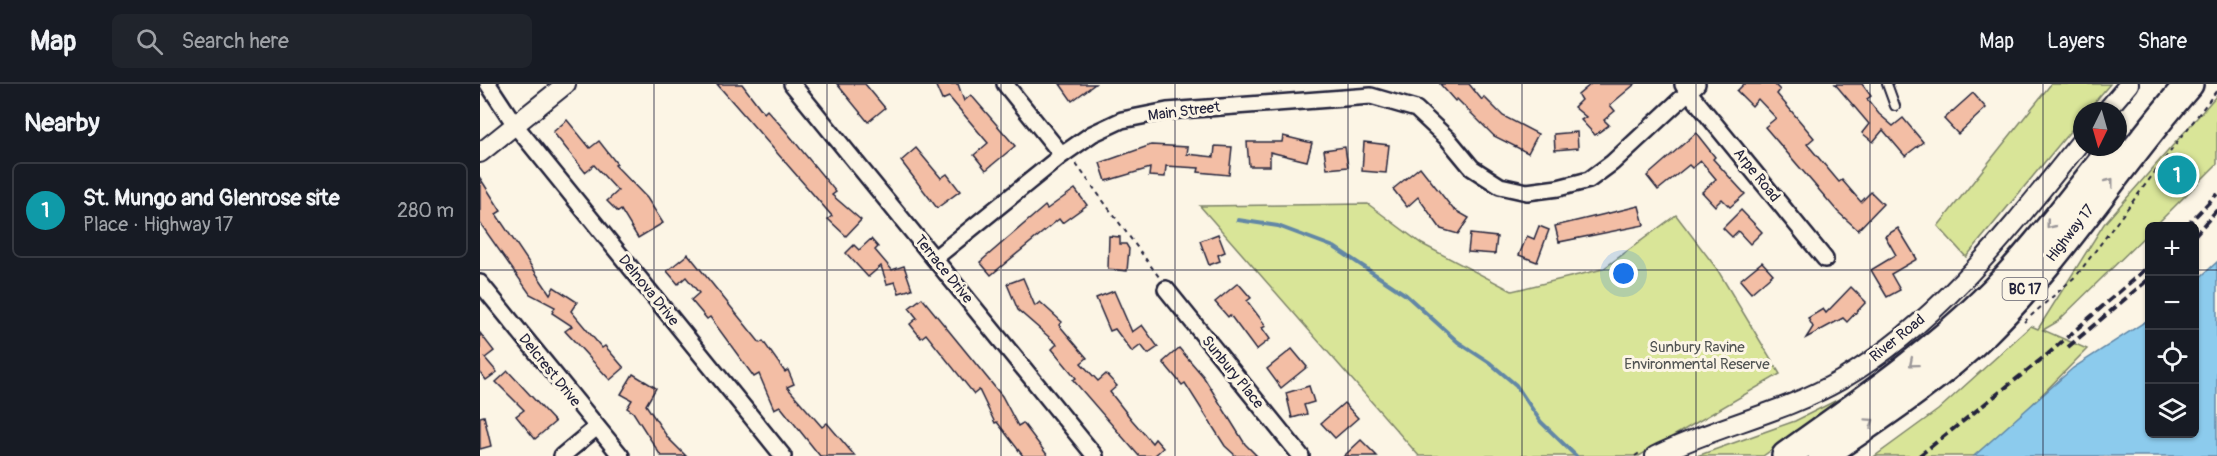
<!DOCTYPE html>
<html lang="en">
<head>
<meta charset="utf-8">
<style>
  :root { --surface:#171b24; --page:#20242c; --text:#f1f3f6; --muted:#9ea1a6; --line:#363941; --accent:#db2777 }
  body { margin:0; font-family:Pangolin,sans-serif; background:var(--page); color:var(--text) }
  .controls { position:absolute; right:18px; bottom:18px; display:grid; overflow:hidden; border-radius:9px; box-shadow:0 2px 4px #0004 }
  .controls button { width:54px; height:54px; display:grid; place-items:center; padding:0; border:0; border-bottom:2px solid var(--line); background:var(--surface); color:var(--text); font:30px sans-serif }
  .compass { position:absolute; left:1593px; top:18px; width:54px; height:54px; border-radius:50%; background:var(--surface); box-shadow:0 2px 4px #0004; rotate:185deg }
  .you { position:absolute; left:1144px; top:190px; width:21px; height:21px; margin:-15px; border:4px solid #fff; border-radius:50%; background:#1a73e8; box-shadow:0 0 0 9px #1a73e833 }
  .badge { display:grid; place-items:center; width:39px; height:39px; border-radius:50%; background:var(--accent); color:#fff; font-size:20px; font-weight:700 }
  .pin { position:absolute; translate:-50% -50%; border:3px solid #fff; box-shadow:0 2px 6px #0006 }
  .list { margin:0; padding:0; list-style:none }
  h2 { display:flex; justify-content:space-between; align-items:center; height:78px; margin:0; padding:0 24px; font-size:26px }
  h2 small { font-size:20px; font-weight:400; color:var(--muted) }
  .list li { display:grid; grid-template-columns:39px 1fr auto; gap:18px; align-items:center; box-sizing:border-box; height:96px; margin:0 12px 12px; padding:0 12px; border:2px solid var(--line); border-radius:9px }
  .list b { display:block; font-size:22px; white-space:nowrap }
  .list p { margin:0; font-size:20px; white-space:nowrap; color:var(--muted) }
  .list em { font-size:20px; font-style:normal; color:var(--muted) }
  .icon { flex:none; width:33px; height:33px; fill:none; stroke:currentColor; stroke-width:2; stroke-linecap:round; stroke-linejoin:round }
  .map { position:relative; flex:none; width:1737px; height:372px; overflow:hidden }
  header { display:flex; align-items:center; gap:36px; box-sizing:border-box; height:84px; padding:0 30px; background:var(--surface); border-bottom:2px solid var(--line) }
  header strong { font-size:28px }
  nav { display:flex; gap:33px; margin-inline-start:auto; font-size:21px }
  .search { width:420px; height:54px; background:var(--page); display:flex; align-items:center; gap:15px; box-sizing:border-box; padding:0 21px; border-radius:9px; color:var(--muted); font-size:22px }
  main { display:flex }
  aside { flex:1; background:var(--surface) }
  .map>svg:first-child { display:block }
  .green { fill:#d9e598; stroke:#7e846a; stroke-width:1.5 }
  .water { fill:#8ccbed; stroke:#6287a6; stroke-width:1.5 }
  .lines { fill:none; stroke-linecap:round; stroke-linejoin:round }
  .stream { stroke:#6287a6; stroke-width:4 }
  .building { fill:#f3bea5; stroke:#22223b; stroke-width:1.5 }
  .service-casing { stroke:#22223b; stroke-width:12 }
  .minor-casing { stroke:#22223b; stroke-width:20 }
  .tertiary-casing { stroke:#22223b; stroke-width:22 }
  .motorway-casing { stroke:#22223b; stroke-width:32 }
  .path { stroke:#22223b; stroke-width:2; stroke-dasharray:4.5 4.5; stroke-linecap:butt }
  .service { stroke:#fcf5e5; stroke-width:8 }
  .minor { stroke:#fcf5e5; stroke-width:15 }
  .tertiary { stroke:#fcf5e5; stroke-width:18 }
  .motorway { stroke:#fcf5e5; stroke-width:27 }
  .rail { stroke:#22223b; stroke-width:4; stroke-dasharray:9 4.5; stroke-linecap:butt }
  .oneway { stroke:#9a9698 }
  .grid { fill:none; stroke:#22223b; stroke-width:1.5; stroke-opacity:0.55 }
  .labels { text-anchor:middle; stroke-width:6; stroke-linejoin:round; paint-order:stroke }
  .shield { fill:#fcf5e5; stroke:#63616e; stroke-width:1.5 }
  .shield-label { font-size:14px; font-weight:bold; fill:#22223b }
  .street-label { font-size:15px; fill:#22223b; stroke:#fcf5e5 }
  .park-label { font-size:15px; fill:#505352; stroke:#fcf5e5 }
</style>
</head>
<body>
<header>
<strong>Map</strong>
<div class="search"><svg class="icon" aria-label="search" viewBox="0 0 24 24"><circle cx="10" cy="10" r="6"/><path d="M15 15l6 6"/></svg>Search here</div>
<nav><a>Map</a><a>Layers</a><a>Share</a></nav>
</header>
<main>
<aside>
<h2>Nearby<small></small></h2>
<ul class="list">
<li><span class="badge" style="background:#0f9aa8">1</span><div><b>St. Mungo and Glenrose site</b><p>Place · Highway 17</p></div><em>280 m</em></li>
</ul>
</aside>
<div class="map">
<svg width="1737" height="372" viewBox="0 0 1737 372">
  <rect width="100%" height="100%" fill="#fcf5e5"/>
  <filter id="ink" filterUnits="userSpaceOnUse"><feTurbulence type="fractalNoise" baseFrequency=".0167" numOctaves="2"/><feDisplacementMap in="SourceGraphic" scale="12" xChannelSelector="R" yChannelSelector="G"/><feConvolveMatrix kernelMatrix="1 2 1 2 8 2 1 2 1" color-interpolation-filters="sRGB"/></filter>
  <g filter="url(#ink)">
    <g class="green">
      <polygon points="1571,0 1630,0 1607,27 1602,27 1602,33 1486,173 1458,142"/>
      <polygon points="1737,11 1737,80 1675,142 1670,142 1669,148 1577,238 1563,246 1607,265 1534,339 1494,372 1395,372 1458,326 1551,242 1558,245 1624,140"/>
      <polygon points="888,120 942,160 1032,207 1123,185 1196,131 1237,185 1300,290 1159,372 939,372 720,122"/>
      <polygon points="1393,294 1283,372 1217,372 1315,337 1363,313"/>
    </g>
    <polygon class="water" points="1737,178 1737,372 1494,372 1593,284 1669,235 1670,350 1714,350 1715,198"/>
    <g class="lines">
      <polyline class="stream" points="758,136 798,142 854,163 926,211 978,258 1010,279 1036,301 1061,338 1096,372"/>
    </g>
    <g class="building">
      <polygon points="237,0 262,0 284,29 287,26 305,46 356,108 352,111 381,136 366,152 348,135 352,132"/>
      <polygon points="357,0 385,0 405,24 388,38"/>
      <polygon points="455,0 478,0 484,17 491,11 535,62 506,86 494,71 508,59 469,13 462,16"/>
      <polygon points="580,0 615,0 592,17"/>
      <polygon points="960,0 989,0 1002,16 1004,13 1023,32 1058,50 1048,69 1014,52 977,15 975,17"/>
      <polygon points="1111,0 1155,0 1130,21 1135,27 1124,36 1129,41 1115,51 1101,36 1106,33 1094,23 1101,16 1098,11"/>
      <polygon points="1264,0 1294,0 1300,6 1297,10 1334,54 1327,60 1359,98 1362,96 1381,118 1391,108 1403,120 1378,146 1358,128 1285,43 1296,34 1278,15 1272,22 1257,7"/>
      <polygon points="1355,0 1382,0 1391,12 1387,15 1399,30 1413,42 1423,34 1443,58 1425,72 1403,46 1393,58 1382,49 1389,40"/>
      <polygon points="1493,9 1506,24 1478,50 1464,35"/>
      <polygon points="87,36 110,64 119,57 137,80 135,81 167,114 183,139 158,154 141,126 138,128 127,117 138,107 114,81 105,88 73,48"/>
      <polygon points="1097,48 1098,64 1075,66 1074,50"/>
      <polygon points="1216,49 1235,73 1233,75 1265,110 1250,123 1242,115 1235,122 1222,108 1236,95 1221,77 1212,84 1209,81 1178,106 1167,92"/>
      <polygon points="803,52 832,59 827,77 790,68 790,82 769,82 767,58 802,58"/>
      <polygon points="884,58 909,61 906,89 882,87"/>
      <polygon points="671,61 708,63 707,70 734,73 735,62 752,63 749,91 718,88 719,84 686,82 685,93 669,92 670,84 626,97 620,79"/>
      <polygon points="865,63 868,83 847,85 844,66"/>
      <polygon points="436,64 461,94 467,90 480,107 457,124 421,77"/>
      <polygon points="940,83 973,125 989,134 978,150 961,145 938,113 927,123 913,105"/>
      <polygon points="0,94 21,127 16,130 70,210 74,203 97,218 91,227 122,264 125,262 144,284 130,296 85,247 92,242 72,229 75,223 50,210 0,139"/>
      <polygon points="595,105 607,121 582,139 579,135 511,191 500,178 565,122 567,125"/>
      <polygon points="1159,122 1164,141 1079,158 1075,142"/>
      <polygon points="1261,126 1282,148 1270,160 1258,147 1252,153 1243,144"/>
      <polygon points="1059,142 1069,146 1057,178 1039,171 1047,152 1054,155"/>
      <polygon points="1418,144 1437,175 1411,190 1420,206 1407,213 1391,186 1416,171 1405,152"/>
      <polygon points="738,150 745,168 738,171 740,177 729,181 720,157"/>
      <polygon points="990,150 1017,153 1015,170 988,168"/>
      <polygon points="629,152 640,153 640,160 646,160 649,165 647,187 628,185"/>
      <polygon points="391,155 398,163 395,166 412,186 424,182 432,205 419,209 415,198 407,200 401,182 388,193 366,169 374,161 379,166"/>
      <polygon points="208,170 280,259 283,257 305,288 308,286 314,300 307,303 342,343 347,339 375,372 340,372 300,322 294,325 279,290 274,293 230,233 227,235 211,216 219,209 206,193 198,200 187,187"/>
      <polygon points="1282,178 1293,190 1271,209 1260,196"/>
      <polygon points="543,194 555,222 560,218 582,238 579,241 607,274 601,279 618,297 626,290 637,302 630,308 652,336 672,359 675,355 683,364 674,372 659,372 593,296 596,294 572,265 577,260 538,226 527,200"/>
      <polygon points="758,199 771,214 767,217 786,242 782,244 790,255 776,266 750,231 748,233 735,218"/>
      <polygon points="1371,203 1386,218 1367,238 1363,234 1326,254 1333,243 1328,234 1343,225 1346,229"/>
      <polygon points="634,207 652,248 662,241 678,263 668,270 661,261 652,268 635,245 630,247 616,214"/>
      <polygon points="442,214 522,312 538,342 543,339 568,372 543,372 517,338 515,339 499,306 494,310 446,250 441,254 430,240 437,234 429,224"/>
      <polygon points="0,249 14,267 5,274 17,288 6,296 0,288"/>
      <polygon points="699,264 723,292 765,360 777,372 756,372 745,362 705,299 702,301 683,278"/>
      <polygon points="812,265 827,283 801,304 787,285"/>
      <polygon points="28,287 75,338 55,355 36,332 44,326 16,298"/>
      <polygon points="153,290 176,304 166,321 188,354 206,372 181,372 153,328 147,324 152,316 141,310"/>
      <polygon points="829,302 834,318 824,321 827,330 812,334 806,309"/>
      <polygon points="864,319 878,334 855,354 841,339"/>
      <polygon points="4,332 11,362 0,365 0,333"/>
      <polygon points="881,356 897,372 864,372"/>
    </g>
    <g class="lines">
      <g class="service-casing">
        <polyline id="service" points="1407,0 1415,22"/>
      </g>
      <g class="minor-casing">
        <g id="minor">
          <polyline points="8,0 35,41 303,372"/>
          <polyline points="312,0 615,372"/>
          <polyline points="525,0 582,71"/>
          <polyline points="1203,1 1345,175"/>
          <polyline points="455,174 582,71 612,50 642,36 687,27 891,12 936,25 968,55 992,84 1020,102 1047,108 1078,104 1109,96 1132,79 1217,0"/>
          <polyline points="0,199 141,372"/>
          <polyline points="686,205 821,372"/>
          <polyline points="82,372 117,343"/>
        </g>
      </g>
      <g class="tertiary-casing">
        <g id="tertiary">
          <polyline points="1626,27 1649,0"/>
          <polyline points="0,69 86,0"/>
          <path d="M1175,372C1235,342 1302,330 1361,296C1460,238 1531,144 1602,56"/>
        </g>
      </g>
      <g class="motorway-casing">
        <g id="motorway">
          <path d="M1306,372C1374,323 1444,276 1504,217C1552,170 1592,115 1634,63"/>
          <path d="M1342,372C1397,334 1455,297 1503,250C1580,175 1638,81 1709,0"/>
        </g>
      </g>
      <g class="path">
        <polyline points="596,80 679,193"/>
        <polyline points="1544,238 1597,191 1737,6"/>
        <polyline points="1155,372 1161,368"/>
      </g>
      <use href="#service" class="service"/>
      <use href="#minor" class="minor"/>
      <use href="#tertiary" class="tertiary"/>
      <use href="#motorway" class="motorway"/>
      <g class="rail">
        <polyline points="1706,142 1737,110"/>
        <polyline points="1714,152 1737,126"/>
        <polyline points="1588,263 1670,194"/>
        <polyline points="1439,372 1568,270 1670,181"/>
      </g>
    </g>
    <defs><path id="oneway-chevron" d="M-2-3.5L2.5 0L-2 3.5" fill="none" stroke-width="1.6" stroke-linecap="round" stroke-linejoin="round" transform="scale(1.5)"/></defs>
    <g class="oneway">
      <use href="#oneway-chevron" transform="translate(1630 98) rotate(-52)"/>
      <use href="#oneway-chevron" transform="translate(1570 141) rotate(129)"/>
      <use href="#oneway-chevron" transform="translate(1433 279) rotate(140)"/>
      <use href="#oneway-chevron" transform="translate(1390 338) rotate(-35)"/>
    </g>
  </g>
  <path class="grid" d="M174,0V372M347,0V372M521,0V372M695,0V372M868,0V372M1042,0V372M1216,0V372M1390,0V372M1563,0V372M0,186H1670M1714,186H1737"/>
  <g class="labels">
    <rect class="shield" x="1522.5" y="194" width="45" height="22" rx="4.5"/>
    <g class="shield-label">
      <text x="1545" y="210">BC 17</text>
    </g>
    <g class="street-label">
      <text transform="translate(704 27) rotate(-7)" y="5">Main Street</text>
      <text transform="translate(1277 91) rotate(51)" y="5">Arpe Road</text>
      <text transform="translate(1590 149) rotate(-52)" y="5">Highway 17</text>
      <text transform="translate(464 185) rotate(51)" y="5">Terrace Drive</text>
      <text transform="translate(169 206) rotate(51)" y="5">Delnova Drive</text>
      <text transform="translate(1417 254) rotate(-39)" y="5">River Road</text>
      <text transform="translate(70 286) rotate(51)" y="5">Delcrest Drive</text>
      <text transform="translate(753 288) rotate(51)" y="5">Sunbury Place</text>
    </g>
    <g class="park-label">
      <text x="1217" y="268">Sunbury Ravine<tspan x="1217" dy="17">Environmental Reserve</tspan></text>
    </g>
  </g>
</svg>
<div class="controls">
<button>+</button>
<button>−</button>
<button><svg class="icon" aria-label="locate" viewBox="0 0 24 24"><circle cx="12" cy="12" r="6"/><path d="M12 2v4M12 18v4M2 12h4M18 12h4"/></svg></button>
<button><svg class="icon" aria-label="layers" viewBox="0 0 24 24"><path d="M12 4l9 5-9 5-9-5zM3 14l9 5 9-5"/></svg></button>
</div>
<svg class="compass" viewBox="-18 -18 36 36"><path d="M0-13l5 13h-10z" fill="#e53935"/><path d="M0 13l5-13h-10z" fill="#9ea1a6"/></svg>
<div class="you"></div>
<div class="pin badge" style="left:1697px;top:91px;background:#0f9aa8">1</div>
</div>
</main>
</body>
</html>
